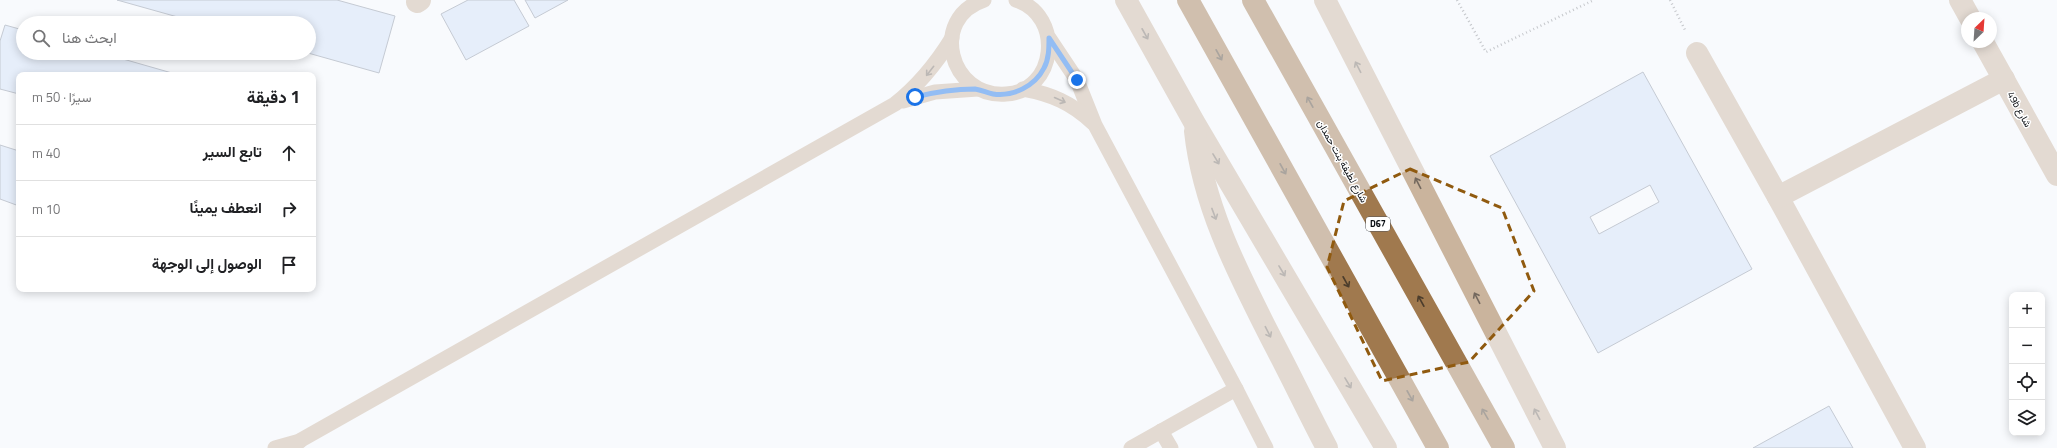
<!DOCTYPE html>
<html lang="ar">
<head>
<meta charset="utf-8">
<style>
  :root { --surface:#fff; --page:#f6f6f6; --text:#202124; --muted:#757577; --line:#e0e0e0 }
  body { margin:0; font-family:"Titillium Web",Vazirmatn,sans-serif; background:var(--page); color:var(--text); direction:rtl }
  .controls { position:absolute; right:12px; bottom:12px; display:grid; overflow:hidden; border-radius:8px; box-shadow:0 2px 10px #0003 }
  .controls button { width:36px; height:36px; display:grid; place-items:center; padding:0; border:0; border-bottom:1px solid var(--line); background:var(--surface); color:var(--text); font:20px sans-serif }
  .compass { position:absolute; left:1961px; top:12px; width:36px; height:36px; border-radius:50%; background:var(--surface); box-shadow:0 2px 10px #0003; rotate:25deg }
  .stop { position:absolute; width:12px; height:12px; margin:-9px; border:3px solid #1a73e8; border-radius:50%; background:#fff }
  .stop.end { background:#1a73e8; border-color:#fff; box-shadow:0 1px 4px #0008 }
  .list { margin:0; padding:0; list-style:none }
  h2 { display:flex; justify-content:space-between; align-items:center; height:52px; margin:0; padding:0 16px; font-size:17px }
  h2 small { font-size:13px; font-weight:400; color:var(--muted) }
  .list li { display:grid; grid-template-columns:26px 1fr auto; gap:12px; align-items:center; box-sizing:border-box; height:56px; padding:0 16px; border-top:1px solid var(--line) }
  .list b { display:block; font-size:15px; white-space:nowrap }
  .list em { font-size:13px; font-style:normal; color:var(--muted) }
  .icon { flex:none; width:22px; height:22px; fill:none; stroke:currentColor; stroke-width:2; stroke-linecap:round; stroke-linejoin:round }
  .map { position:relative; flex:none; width:2057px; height:448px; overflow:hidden; direction:ltr }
  .search { position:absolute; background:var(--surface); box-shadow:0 2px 10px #0003; left:16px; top:16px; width:300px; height:44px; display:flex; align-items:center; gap:10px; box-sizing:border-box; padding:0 14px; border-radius:22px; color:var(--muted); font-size:15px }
  .panel { position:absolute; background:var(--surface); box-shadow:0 2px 10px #0003; left:16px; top:72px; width:300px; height:220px; border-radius:8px; direction:rtl }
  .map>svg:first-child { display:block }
  .building { fill:#d0dff6; stroke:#8791a0; fill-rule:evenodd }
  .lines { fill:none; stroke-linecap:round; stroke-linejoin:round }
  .path { stroke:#898c90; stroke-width:2.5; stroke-dasharray:1 3; stroke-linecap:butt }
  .service { stroke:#cab49d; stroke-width:15 }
  .minor { stroke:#cab49d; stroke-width:22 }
  .tertiary { stroke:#cab49d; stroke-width:22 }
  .primary { stroke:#a0794e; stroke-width:22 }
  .oneway { stroke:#73685e }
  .oneway2 { stroke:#4c3d2c }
  .route { stroke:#1a73e8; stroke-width:5 }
  .marked { fill:none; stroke:#905a0f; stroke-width:3; stroke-dasharray:8 5; stroke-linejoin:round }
  .labels { text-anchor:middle; stroke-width:3; stroke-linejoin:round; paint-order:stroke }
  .shield { fill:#fff; stroke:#525558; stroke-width:1 }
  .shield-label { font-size:9px; font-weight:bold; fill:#080c11 }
  .street-label { font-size:10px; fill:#080c11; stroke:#fff }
</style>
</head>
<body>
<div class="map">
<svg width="2057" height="448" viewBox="0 0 2057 448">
  <rect width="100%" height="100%" fill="#f8fafd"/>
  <g class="building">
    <polygon points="117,0 337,0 395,16 379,73 308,53 309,23 199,23"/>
    <polygon points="468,0 514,0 529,26 466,60 441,14"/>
    <polygon points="525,0 568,0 535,18"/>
    <polygon points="5,25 23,30 23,53 102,53 179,75 19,75 19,94 0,89 0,41"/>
    <path d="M1643,72L1752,269L1598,353L1490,156ZM1650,185L1659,202L1599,234L1590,217Z"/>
    <polygon points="0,145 19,151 19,206 0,199"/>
    <polygon points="1829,406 1853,448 1753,448"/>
  </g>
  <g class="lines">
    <g class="path">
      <polyline points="1457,0 1486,52 1594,0"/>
      <polyline points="1670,0 1686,32"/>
    </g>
    <g class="service">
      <path d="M984,0C929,18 949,98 1006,94C1056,92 1065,16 1016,0"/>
      <polyline points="1049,38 1077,80 1095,125 1236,389 1266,448"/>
      <path d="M1023,89C1051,94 1072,103 1093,123"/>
      <polyline points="903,101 935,92 978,89"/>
      <polyline points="1161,431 1171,448"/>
      <polyline points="275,448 300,441"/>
      <path d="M291,448L301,440L895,104C919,85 936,64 952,38"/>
      <polyline points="1131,448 1236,389"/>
    </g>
    <g class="minor">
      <polyline points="1960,0 1970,18"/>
      <polyline points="417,2 420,0"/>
      <polyline points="1983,42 2057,175"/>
      <polyline points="1697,53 1778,197 1915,448"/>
      <polyline points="1778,197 2004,79"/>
    </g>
    <g class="tertiary">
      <polyline points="1126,0 1194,122 1386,448"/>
      <polyline points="1325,0 1555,448"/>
      <path d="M1195,131C1203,206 1238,273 1272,340C1291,376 1308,412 1327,448"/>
    </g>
    <g class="primary">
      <polyline points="1188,0 1438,448"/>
      <polyline points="1253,0 1504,448"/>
    </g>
  </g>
  <defs><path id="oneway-shaft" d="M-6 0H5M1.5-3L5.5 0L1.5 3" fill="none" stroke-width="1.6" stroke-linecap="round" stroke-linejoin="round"/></defs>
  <g class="oneway">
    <use href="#oneway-shaft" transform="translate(1145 34) rotate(61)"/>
    <use href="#oneway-shaft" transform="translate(1358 67) rotate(-117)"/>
    <use href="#oneway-shaft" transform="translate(930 71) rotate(128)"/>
    <use href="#oneway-shaft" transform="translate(1060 100) rotate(24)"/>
    <use href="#oneway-shaft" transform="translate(1216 159) rotate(59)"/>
    <use href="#oneway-shaft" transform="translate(1418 183) rotate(-117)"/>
    <use href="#oneway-shaft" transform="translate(1214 214) rotate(69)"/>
    <use href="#oneway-shaft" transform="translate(1282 271) rotate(59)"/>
    <use href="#oneway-shaft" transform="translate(1477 298) rotate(-117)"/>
    <use href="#oneway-shaft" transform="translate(1268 332) rotate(63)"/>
    <use href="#oneway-shaft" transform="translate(1348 383) rotate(59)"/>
    <use href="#oneway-shaft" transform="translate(1537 414) rotate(-118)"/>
  </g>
  <g class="oneway2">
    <use href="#oneway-shaft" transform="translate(1219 55) rotate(61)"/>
    <use href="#oneway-shaft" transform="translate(1310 102) rotate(-119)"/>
    <use href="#oneway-shaft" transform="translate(1283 169) rotate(61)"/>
    <use href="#oneway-shaft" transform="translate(1346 282) rotate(61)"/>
    <use href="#oneway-shaft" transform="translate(1421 301) rotate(-119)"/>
    <use href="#oneway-shaft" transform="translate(1410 396) rotate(61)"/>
    <use href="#oneway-shaft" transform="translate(1485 414) rotate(-120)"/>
  </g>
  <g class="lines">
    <path class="route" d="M915,97C935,92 954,89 975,89C982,90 987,93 993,94C1013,97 1035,86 1044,68C1049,59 1049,48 1049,38L1077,80"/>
  </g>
  <path d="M0 0H2057V448H0ZM1410,169L1502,208L1534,291L1469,362L1382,381L1327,267L1344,201Z" fill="#f8fafd" fill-opacity=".55" fill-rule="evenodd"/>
  <path class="marked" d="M1410,169L1502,208L1534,291L1469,362L1382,381L1327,267L1344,201Z"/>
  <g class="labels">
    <rect class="shield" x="1366" y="217" width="24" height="14" rx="3"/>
    <g class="shield-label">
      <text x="1378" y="227">D67</text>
    </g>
    <g class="street-label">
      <text transform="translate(2020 109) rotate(61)" y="4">49b شارع</text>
      <text transform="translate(1343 161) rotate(61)" y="4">شارع لطيفة بنت حمدان</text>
    </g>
  </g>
</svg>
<div class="controls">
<button>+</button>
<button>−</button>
<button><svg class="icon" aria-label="locate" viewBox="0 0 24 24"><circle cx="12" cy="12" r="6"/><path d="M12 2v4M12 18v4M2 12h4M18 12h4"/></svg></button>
<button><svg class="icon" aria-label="layers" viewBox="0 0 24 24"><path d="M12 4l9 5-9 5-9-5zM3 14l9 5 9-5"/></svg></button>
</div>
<svg class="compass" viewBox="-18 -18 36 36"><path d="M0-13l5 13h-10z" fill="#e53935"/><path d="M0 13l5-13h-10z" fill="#757577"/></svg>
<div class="stop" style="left:915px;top:97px"></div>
<div class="stop end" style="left:1077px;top:80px"></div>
<div class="search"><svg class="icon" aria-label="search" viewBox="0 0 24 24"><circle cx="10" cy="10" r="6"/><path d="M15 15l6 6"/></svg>ابحث هنا</div>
<section class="panel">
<h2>1 دقيقة<small>سيرًا · 50 m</small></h2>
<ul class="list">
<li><svg class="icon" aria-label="ahead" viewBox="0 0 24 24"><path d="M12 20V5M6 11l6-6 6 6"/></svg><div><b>تابع السير</b></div><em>40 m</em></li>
<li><svg class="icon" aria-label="right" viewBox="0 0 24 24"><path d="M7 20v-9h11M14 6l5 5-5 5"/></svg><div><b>انعطف يمينًا</b></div><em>10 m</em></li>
<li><svg class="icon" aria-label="arrive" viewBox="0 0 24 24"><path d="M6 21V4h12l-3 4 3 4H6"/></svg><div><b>الوصول إلى الوجهة</b></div></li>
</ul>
</section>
</div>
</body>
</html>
